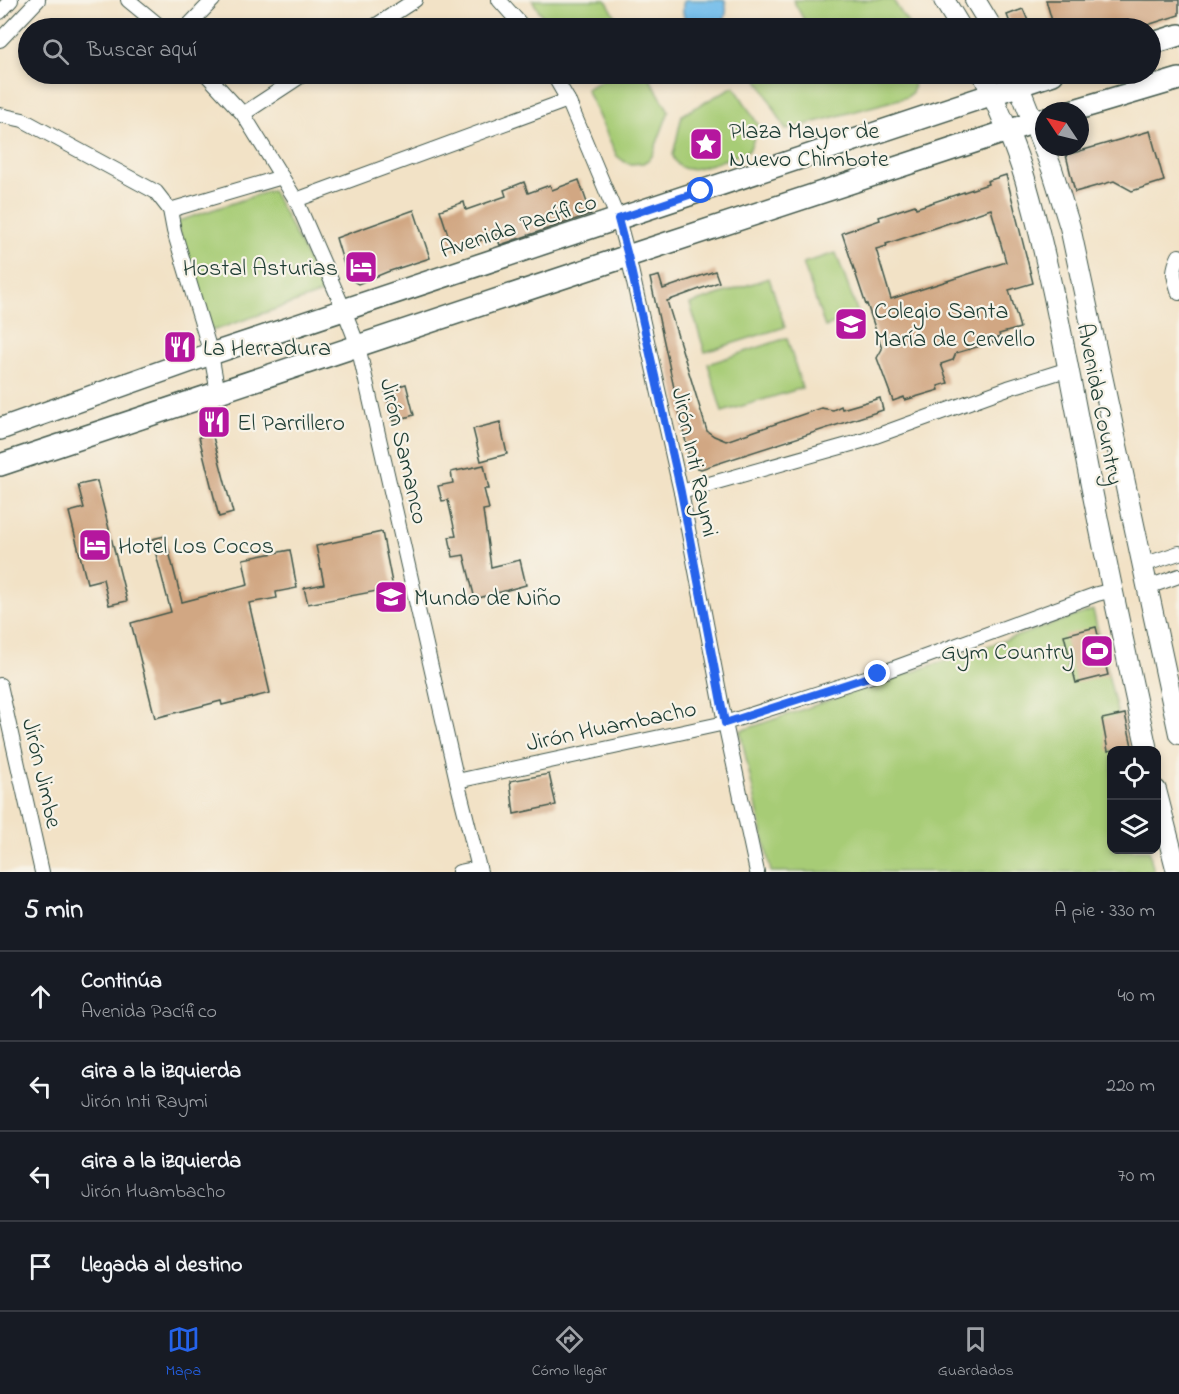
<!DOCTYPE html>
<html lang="es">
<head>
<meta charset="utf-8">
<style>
  :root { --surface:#171b24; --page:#242831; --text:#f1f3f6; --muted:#9ea1a6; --line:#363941; --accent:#2563eb }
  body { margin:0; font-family:"Indie Flower",sans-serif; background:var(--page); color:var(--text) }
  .controls { position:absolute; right:18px; bottom:18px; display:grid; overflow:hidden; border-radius:12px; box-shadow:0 3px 9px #0003 }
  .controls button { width:54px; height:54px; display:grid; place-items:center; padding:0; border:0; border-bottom:2px solid var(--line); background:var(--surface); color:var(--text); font:30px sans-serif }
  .compass { position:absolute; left:1035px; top:102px; width:54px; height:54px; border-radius:50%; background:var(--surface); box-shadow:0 3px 9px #0003; rotate:305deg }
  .stop { position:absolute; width:18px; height:18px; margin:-14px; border:4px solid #2563eb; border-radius:50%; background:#fff }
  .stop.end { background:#2563eb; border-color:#fff; box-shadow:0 2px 6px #0008 }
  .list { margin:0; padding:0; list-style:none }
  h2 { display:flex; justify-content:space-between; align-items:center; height:78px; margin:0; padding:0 24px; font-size:26px }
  h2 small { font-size:20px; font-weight:400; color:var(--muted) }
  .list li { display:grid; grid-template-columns:39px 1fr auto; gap:18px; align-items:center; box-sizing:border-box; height:90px; padding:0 24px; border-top:2px solid var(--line) }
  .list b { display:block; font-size:22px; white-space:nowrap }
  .list p { margin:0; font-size:20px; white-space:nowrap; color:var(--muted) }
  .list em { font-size:20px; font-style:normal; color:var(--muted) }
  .icon { flex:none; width:33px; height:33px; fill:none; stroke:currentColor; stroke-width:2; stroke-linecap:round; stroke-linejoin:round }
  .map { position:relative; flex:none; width:1179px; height:872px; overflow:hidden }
  .search { position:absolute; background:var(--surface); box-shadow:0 3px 9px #0003; left:18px; right:18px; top:18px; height:66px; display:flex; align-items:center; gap:15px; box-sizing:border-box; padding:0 21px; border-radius:33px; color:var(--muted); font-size:22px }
  .sheet { height:438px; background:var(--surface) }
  nav { display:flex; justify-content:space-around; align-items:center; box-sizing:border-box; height:84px; border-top:2px solid var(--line); background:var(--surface); font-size:16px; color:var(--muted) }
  nav a { display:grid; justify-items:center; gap:3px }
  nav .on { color:var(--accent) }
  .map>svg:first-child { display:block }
  .green { fill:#a7cc76; stroke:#638455; stroke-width:1.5 }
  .water { fill:#71bcea; stroke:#487c8f; stroke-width:1.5 }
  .building { fill:#d1a783; fill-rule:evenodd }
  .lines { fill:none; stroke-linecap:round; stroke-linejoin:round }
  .minor-casing { stroke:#3f564a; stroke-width:16 }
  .secondary-casing { stroke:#3f564a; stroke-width:22 }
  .primary-casing { stroke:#3f564a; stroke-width:24 }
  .minor { stroke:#fff; stroke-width:14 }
  .secondary { stroke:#fff; stroke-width:20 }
  .primary { stroke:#fff; stroke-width:21 }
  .route { stroke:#2563eb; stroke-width:8 }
  .labels { text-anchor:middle; stroke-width:4.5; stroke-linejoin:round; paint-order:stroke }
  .poi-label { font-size:24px; fill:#1f3d34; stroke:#f7f3e8; text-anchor:start }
  .street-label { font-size:24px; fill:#1f3d34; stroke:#f7f3e8 }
</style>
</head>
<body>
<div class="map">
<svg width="1179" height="872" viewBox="0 0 1179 872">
  <rect width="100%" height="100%" fill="#f7f3e8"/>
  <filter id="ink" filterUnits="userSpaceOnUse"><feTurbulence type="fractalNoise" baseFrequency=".0167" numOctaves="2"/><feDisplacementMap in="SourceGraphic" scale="12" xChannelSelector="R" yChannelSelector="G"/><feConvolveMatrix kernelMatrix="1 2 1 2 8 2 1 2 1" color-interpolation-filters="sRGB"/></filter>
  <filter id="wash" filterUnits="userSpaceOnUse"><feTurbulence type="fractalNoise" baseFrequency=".008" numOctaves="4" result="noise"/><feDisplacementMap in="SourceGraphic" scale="24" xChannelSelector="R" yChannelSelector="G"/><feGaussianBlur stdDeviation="1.35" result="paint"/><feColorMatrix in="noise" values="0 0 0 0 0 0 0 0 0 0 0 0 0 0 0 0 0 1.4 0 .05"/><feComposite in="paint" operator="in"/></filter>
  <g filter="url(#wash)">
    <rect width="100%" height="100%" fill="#f2e2c6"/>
    <g class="green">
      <polygon points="532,0 606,0 622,28 550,28"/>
      <polygon points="793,0 893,0 911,28 815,28 808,27"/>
      <polygon points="614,74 647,74 669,111 652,156 648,160 643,163 631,164 625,162 617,156 586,89"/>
      <path d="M755,74H902C913,77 919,89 907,97L786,130Z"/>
      <path d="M734,86L759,126L749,151C736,155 701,170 689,169C681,169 674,163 673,155L682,115Z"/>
      <polygon points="272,190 325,292 212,331 176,222"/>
      <polygon points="836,253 859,316 825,327 803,263"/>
      <polygon points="769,278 785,327 705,352 690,304"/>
      <polygon points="787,338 802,388 722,412 708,364"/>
      <polygon points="1093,610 1126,750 1112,750 1112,850 1149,850 1154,872 771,872 740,731"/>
    </g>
    <path class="water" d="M684,0H725C728,10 726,26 714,28C708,30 700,29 694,28C683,22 681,12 684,0Z"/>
    <g id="blocks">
      <g class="building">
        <polygon points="1046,0 1179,0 1179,15 1138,28 1054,28"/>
        <polygon points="1023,9 1031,28 1012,28 1007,15"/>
        <polygon points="1150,131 1164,181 1132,191 1114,181 1075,192 1066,155"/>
        <path d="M1006,175L1033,283L1009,290L1020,328L999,334L1000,337L994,339V342L956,353L953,360L941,364L948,383L938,386L939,390L905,400L904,397L893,401L877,358L882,349L867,304L866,305L842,233L880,220L879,217L915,205L916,208L988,184L987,181ZM991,209L1006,262L891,299L876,249L887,246L886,244Z"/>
        <polygon points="579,180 591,214 500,245 496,235 453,250 440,210 464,202 466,210 506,196 504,190 524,182 528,193 550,185 552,190"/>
        <polygon points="414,210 430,258 387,272 358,284 348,278 336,238"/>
        <polygon points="715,271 719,282 667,301 707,431 714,436 726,441 821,408 833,410 841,406 842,409 880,398 883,410 701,469 691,466 650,278 659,276 663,289"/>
        <polygon points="406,384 414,415 394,421 385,390"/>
        <polygon points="500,422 507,454 481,461 473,429"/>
        <polygon points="212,433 233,513 219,517 199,437"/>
        <polygon points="484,465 489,489 484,489 489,509 483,510 491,567 520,560 526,585 475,599 464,555 453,557 449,537 456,536 448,500 442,501 438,486 453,483 451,472"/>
        <polygon points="97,481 127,601 109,605 103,579 87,583 69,512 84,508 78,485"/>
        <polygon points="382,532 393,588 308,604 304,588 324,584 316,546"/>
        <polygon points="165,536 182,602 248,585 243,559 290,550 297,588 276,592 277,598 249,603 270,693 222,705 221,701 155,718 131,623 171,612 152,539"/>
        <polygon points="1096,627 1108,675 1076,683 1064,635"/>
        <polygon points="1125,714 1132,746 1108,751 1102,719"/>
        <polygon points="549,774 556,805 514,814 510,781"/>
      </g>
    </g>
  </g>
  <g filter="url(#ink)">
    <use href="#blocks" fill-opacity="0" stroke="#3f564a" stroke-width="1.5"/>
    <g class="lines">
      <g class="minor-casing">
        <g id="minor">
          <polyline points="128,0 162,28"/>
          <polyline points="499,0 524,28"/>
          <polyline points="0,12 11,0"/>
          <polyline points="186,28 213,0"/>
          <polyline points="372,28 415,0"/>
          <polyline points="0,40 38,0"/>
          <polyline points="206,74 243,114 296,200 344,310 358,346 457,781 480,872"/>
          <polyline points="553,74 568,100 618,219 628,256 681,492 725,723 757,872"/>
          <polyline points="243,114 304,74"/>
          <polyline points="0,115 23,120 156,192 170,210 174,231 211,354 218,393"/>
          <polyline points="296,200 568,100"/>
          <polyline points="170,210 282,177"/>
          <path d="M1179,256C1171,272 1174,277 1179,293"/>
          <polyline points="681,492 862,441 1008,388 1069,369"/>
          <polyline points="1143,565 1179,553"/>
          <polyline points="1148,587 1179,576"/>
          <polyline points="0,685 42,872"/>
          <polyline points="457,781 725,723 878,674 1097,594 1113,590"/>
          <polyline points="459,872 479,868"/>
        </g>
      </g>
      <g class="secondary-casing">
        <g id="secondary">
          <polyline points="944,0 961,28"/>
          <polyline points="975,0 992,28"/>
          <path d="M983,74C998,108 1014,142 1025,179C1053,276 1069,376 1089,475C1107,567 1127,659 1147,750"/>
          <polyline points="1014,74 1052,169 1070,227 1179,734"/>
          <polyline points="1156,790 1177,872"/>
        </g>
      </g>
      <g class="primary-casing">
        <g id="primary">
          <polyline points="1150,44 1179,35"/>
          <polyline points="1071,111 1179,79"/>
          <polyline points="0,429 205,356 1053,74"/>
          <polyline points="0,465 643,251 1044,119"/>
        </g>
      </g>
      <use href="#minor" class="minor"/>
      <use href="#secondary" class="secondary"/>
      <use href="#primary" class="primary"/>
    </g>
  </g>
  <g class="lines" filter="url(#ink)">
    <polyline class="route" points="701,191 618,219 628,256 681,492 725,723 878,674"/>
  </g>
  <defs>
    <g id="sight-square" transform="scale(1.725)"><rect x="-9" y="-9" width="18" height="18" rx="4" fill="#b5179e" stroke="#f7f3e8"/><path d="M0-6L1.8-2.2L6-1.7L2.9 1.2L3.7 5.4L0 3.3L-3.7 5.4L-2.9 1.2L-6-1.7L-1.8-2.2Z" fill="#fff"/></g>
    <g id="hotel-square" transform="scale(1.725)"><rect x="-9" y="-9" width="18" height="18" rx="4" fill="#b5179e" stroke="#f7f3e8"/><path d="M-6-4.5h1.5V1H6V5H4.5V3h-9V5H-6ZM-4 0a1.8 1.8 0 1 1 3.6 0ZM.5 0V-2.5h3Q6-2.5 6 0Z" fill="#fff"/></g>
    <g id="university-square" transform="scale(1.725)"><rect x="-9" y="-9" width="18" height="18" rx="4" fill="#b5179e" stroke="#f7f3e8"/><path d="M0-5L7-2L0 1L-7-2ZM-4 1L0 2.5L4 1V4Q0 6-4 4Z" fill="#fff"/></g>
    <g id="restaurant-square" transform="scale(1.725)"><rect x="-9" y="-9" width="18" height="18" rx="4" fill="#b5179e" stroke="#f7f3e8"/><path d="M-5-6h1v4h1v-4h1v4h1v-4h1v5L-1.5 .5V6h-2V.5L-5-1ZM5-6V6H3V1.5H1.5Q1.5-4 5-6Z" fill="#fff"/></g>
    <g id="stadium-square" transform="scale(1.725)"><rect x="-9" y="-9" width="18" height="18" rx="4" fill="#b5179e" stroke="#f7f3e8"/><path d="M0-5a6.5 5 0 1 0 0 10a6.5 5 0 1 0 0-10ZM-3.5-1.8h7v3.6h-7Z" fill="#fff"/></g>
  </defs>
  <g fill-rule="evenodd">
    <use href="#sight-square" x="706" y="144"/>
    <use href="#hotel-square" x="361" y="267"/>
    <use href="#university-square" x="851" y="324"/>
    <use href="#restaurant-square" x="180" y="347"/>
    <use href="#restaurant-square" x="214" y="422"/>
    <use href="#hotel-square" x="95" y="545"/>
    <use href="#university-square" x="391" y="597"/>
    <use href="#stadium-square" x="1097" y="651"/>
  </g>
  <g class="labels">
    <g class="poi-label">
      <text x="729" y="138">Plaza Mayor de<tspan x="729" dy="28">Nuevo Chimbote</tspan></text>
      <text x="338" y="275" text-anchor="end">Hostal Asturias</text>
      <text x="874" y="318">Colegio Santa<tspan x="874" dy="28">María de Cervello</tspan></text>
      <text x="203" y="355">La Herradura</text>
      <text x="237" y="430">El Parrillero</text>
      <text x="118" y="553">Hotel Los Cocos</text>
      <text x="414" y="605">Mundo de Niño</text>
      <text x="1074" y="659" text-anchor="end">Gym Country</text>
    </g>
    <g class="street-label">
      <text transform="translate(518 225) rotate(-18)" y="8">Avenida Pacífico</text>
      <text transform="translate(1101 404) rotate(79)" y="8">Avenida Country</text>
      <text transform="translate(405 451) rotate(77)" y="8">Jirón Samanco</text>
      <text transform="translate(696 462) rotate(78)" y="8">Jirón Inti Raymi</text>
      <text transform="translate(611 725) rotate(-12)" y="8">Jirón Huambacho</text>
      <text transform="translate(43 773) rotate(77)" y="8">Jirón Jimbe</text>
    </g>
  </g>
</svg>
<div class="controls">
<button><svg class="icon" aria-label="locate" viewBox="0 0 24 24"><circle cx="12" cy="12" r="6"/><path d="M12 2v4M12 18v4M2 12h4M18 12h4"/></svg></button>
<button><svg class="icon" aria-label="layers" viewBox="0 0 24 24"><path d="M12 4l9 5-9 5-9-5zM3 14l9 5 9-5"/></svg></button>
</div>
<svg class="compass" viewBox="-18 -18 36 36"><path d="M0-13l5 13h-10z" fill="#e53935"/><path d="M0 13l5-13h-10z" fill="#9ea1a6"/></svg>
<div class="stop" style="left:701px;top:191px"></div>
<div class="stop end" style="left:878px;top:674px"></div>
<div class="search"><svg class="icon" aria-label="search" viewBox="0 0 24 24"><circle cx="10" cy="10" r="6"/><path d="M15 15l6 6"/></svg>Buscar aquí</div>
</div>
<section class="sheet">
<h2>5 min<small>A pie · 330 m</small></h2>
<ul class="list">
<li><svg class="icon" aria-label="ahead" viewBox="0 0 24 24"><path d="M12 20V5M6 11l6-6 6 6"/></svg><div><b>Continúa</b><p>Avenida Pacífico</p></div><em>40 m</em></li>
<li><svg class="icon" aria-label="left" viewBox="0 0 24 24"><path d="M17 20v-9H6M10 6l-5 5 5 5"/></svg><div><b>Gira a la izquierda</b><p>Jirón Inti Raymi</p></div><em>220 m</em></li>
<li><svg class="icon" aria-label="left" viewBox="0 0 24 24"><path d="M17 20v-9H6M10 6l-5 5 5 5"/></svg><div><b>Gira a la izquierda</b><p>Jirón Huambacho</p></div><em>70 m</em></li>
<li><svg class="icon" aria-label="arrive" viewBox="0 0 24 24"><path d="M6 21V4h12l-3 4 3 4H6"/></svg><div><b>Llegada al destino</b></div></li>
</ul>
</section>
<nav>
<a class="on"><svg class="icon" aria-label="map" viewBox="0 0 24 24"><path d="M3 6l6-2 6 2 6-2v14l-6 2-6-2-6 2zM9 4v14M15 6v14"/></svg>Mapa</a>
<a><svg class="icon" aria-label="directions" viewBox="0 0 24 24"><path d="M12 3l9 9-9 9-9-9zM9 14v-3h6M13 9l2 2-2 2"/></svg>Cómo llegar</a>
<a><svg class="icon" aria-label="saved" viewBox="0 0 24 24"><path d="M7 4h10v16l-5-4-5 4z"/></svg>Guardados</a>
</nav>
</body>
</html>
